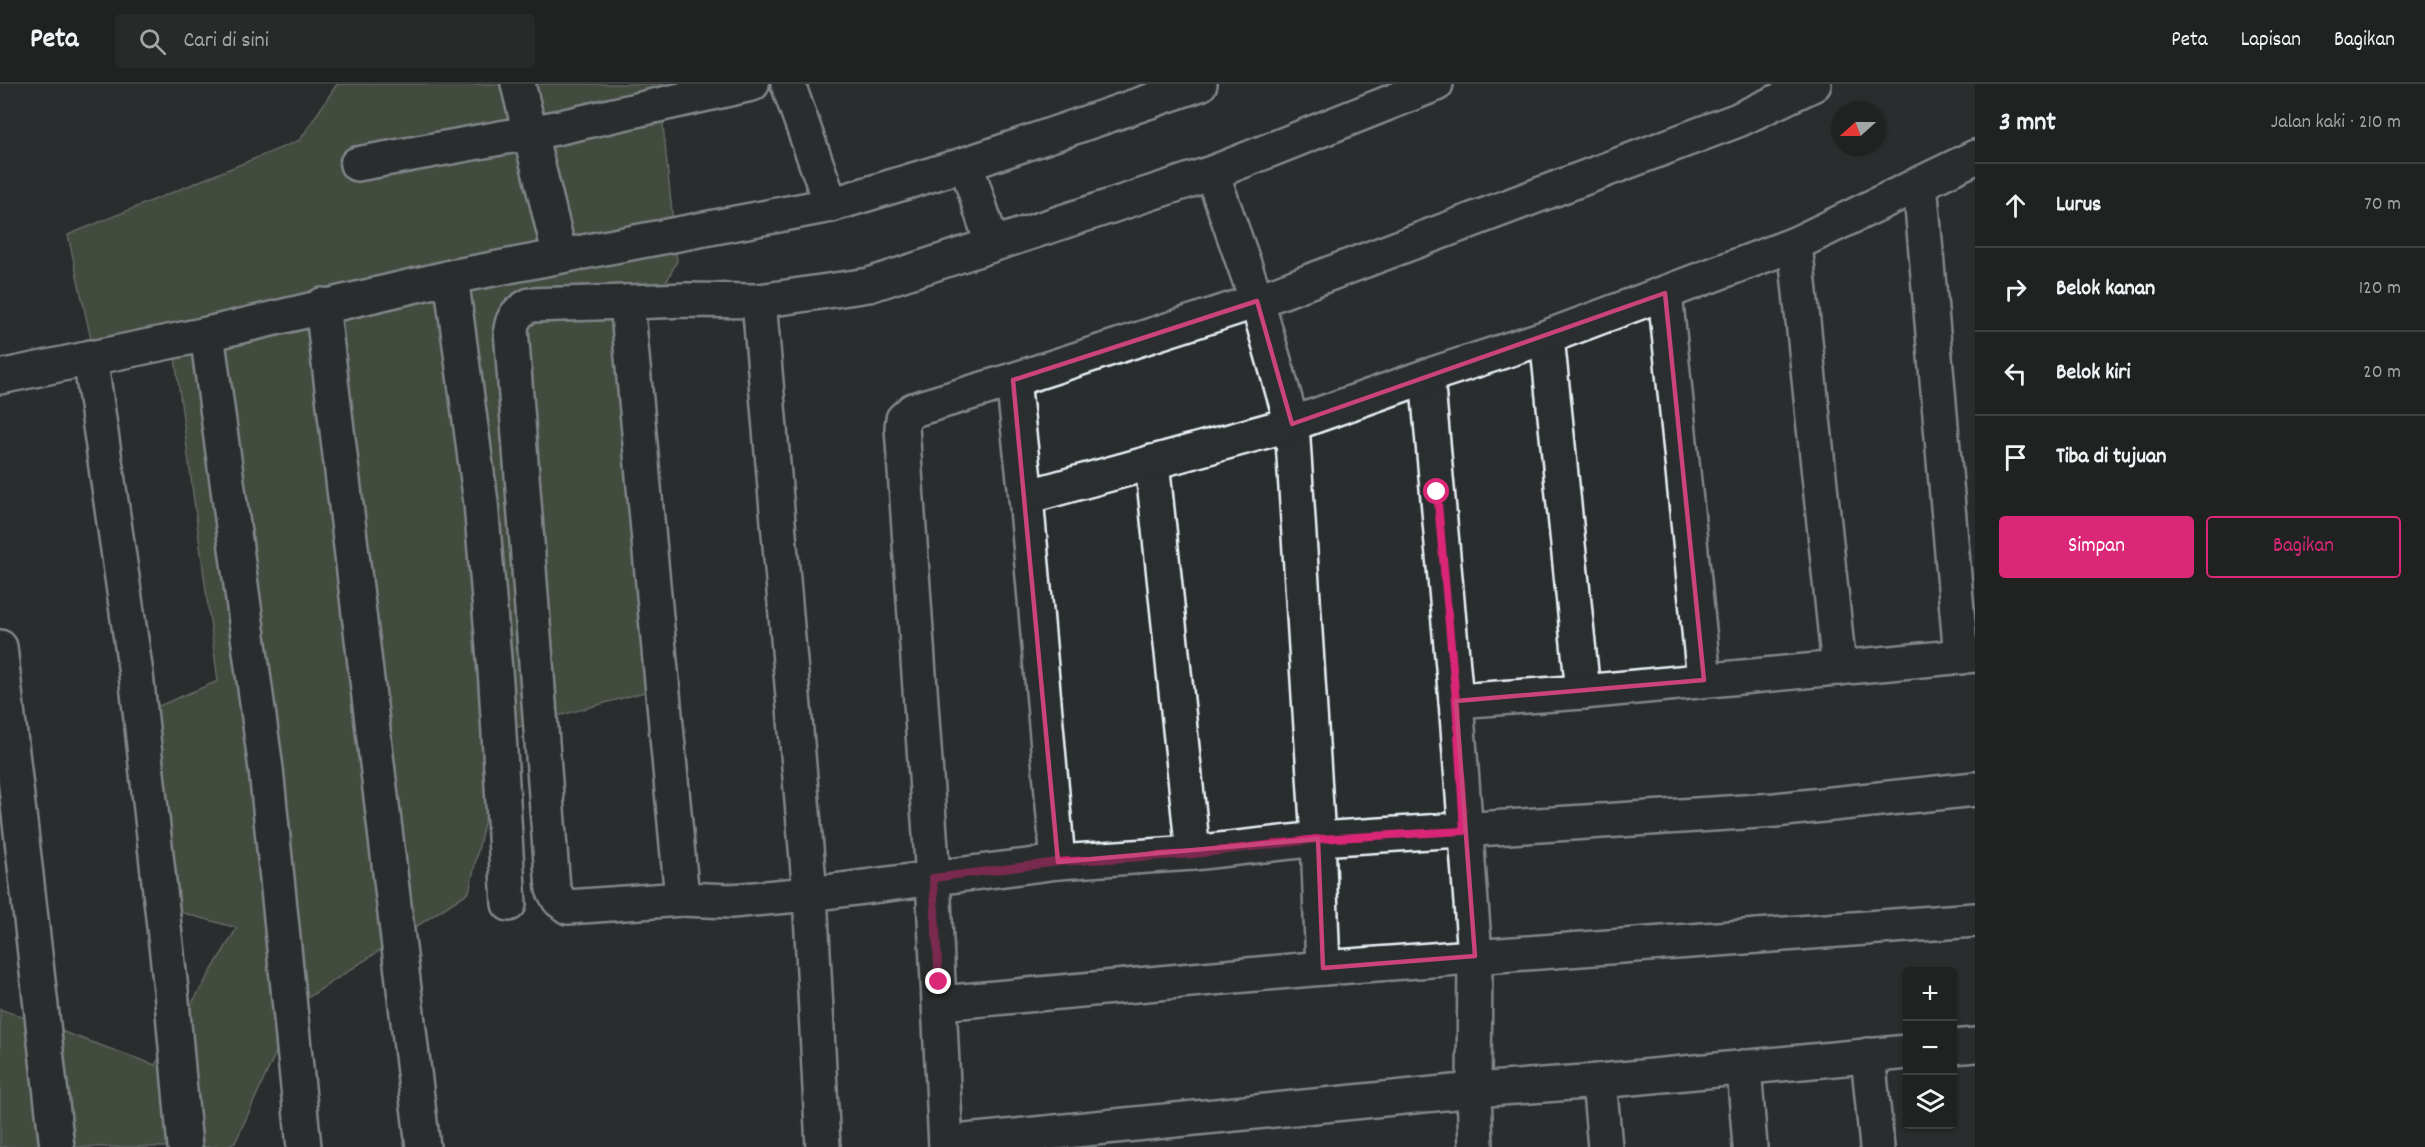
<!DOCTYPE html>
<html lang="id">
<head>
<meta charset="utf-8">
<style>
  :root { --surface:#202222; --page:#282a2a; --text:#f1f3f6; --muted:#a2a4a5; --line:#3d3f40; --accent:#db2777 }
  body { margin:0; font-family:Dekko,sans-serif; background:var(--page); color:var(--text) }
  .controls { position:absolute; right:18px; bottom:18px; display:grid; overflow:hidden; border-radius:6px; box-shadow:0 2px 4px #0004 }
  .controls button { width:54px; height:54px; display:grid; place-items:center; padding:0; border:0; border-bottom:2px solid var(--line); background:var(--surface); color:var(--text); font:30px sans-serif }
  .compass { position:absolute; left:1831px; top:18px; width:54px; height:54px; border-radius:50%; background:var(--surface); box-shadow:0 2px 4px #0004; rotate:249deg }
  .stop { position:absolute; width:18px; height:18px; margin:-14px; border:4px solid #db2777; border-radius:50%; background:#fff }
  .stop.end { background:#db2777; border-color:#fff; box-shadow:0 2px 6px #0008 }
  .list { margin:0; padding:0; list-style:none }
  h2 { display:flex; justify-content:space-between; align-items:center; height:78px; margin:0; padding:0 24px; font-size:26px }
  h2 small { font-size:20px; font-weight:400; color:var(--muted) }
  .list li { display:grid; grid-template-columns:39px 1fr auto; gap:18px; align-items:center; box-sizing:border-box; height:84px; padding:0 24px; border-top:2px solid var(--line) }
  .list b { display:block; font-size:22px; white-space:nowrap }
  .list em { font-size:20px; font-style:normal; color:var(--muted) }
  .actions { display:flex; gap:12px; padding:18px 24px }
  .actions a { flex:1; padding:14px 0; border:2px solid var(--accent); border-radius:6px; text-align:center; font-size:21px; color:var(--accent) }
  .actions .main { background:var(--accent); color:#fff }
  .icon { flex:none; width:33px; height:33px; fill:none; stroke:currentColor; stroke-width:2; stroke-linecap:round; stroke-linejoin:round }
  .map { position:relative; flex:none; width:1975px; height:1063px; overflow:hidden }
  header { display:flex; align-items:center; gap:36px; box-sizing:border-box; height:84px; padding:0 30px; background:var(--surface); border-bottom:2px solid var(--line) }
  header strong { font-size:28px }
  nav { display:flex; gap:33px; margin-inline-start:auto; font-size:21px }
  .search { width:420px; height:54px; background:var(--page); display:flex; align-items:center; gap:15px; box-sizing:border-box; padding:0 21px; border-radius:6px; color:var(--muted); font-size:22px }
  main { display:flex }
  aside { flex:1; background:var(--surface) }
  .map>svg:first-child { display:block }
  .green { fill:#636f56; stroke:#a6b0a7; stroke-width:1.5 }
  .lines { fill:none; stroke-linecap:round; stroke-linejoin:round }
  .minor-casing { stroke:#e8f1f8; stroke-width:38 }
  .minor { stroke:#2a2d2e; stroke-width:33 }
  .route { stroke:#db2777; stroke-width:8 }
  .marked { fill:none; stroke:#ca437a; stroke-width:4.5; stroke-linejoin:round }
</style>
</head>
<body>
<header>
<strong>Peta</strong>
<div class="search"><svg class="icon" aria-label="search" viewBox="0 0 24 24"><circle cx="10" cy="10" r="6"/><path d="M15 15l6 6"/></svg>Cari di sini</div>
<nav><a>Peta</a><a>Lapisan</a><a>Bagikan</a></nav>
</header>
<main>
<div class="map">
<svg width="1975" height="1063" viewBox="0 0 1975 1063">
  <rect width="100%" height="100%" fill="#2a2d2e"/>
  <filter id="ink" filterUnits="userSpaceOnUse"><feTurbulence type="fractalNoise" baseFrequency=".0167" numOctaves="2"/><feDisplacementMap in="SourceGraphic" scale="12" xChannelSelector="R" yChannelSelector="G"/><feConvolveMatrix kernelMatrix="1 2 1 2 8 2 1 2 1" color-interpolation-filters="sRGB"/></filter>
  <g filter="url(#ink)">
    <polygon class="green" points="337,0 686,0 663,41 677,177 629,272 670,601 504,647 469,808 298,920 235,1059 227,1063 0,1063 0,925 155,981 237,844 165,824 142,629 218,597 173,259 92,260 68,151 300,56"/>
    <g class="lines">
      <g class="minor-casing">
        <g id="minor">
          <polyline points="518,0 560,172"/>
          <polyline points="788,0 831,121"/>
          <polyline points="1436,0 1212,89 869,201 759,217 687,216 627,218 682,815 731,817 810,810 1058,778 1193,769 1318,755 1775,726 1975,705"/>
          <polyline points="357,80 556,44 752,0"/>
          <polyline points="966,80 992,160"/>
          <polyline points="1212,89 1257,217 1292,340 1318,755 1323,884"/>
          <polyline points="1920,99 1961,573"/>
          <polyline points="1795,160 1839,584"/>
          <polyline points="451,193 481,419 496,599 509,820"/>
          <polyline points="1665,209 1704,596"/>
          <polyline points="759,217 810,810 823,1063"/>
          <path d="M627,218L530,221C519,227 513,232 511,245L553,805L559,816L568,823L682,815"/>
          <polyline points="322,221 423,1063"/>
          <polyline points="207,250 266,685 304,1063"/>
          <polyline points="1547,253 1583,608"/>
          <polyline points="90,273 136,590 171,906 185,1063"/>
          <polyline points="1427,292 1456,617 1475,872 1474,1006 1476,1063"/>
          <polyline points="0,293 207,250 451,193 831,121 966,80 1200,0"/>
          <polyline points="1013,296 1026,413 1058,778"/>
          <polyline points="1152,378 1193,769"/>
          <polyline points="1026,413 1292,340 1427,292 1547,253 1795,160 1975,73"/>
          <polyline points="0,563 57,1063"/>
          <polyline points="1456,617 1583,608 1975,571"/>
          <polyline points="940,919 1323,884 1975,836"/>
          <polyline points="1952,963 1975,961"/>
          <polyline points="1868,971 1877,1063"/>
          <polyline points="1744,983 1750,1063"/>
          <polyline points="1599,997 1605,1063"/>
          <polyline points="946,1059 1474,1006 1599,997 1908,968"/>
          <polyline points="946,1063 933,794 902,343 903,335 913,326 1013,296 1257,217 1738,36 1814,0"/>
        </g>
      </g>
      <use href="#minor" class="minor"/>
    </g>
  </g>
  <g class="lines" filter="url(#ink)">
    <polyline class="route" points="939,898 933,794 1058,778 1193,770 1318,755 1464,747 1456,617 1437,408"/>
  </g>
  <path d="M0 0H1975V1063H0ZM1665,209L1704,596L1456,617L1475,872L1323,884L1318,755L1058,778L1013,296L1257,217L1292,340Z" fill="#2a2d2e" fill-opacity=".55" fill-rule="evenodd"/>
  <path class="marked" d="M1665,209L1704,596L1456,617L1475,872L1323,884L1318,755L1058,778L1013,296L1257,217L1292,340Z"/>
</svg>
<div class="controls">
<button>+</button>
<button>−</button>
<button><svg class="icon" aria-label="layers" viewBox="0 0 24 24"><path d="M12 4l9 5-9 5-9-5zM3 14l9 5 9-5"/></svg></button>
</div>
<svg class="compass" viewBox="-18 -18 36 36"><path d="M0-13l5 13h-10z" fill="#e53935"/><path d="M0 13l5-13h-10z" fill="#a2a4a5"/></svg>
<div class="stop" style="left:1437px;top:408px"></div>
<div class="stop end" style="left:939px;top:898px"></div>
</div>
<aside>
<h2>3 mnt<small>Jalan kaki · 210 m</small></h2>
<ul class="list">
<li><svg class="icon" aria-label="ahead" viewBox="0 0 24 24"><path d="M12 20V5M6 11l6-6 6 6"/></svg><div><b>Lurus</b></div><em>70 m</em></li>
<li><svg class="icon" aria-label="right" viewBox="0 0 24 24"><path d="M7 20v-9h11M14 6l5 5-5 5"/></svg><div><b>Belok kanan</b></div><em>120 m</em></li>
<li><svg class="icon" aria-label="left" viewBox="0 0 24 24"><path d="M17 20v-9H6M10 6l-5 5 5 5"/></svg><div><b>Belok kiri</b></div><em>20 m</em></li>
<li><svg class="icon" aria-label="arrive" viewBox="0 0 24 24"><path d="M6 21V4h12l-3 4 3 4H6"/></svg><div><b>Tiba di tujuan</b></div></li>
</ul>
<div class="actions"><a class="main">Simpan</a><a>Bagikan</a></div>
</aside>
</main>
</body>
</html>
